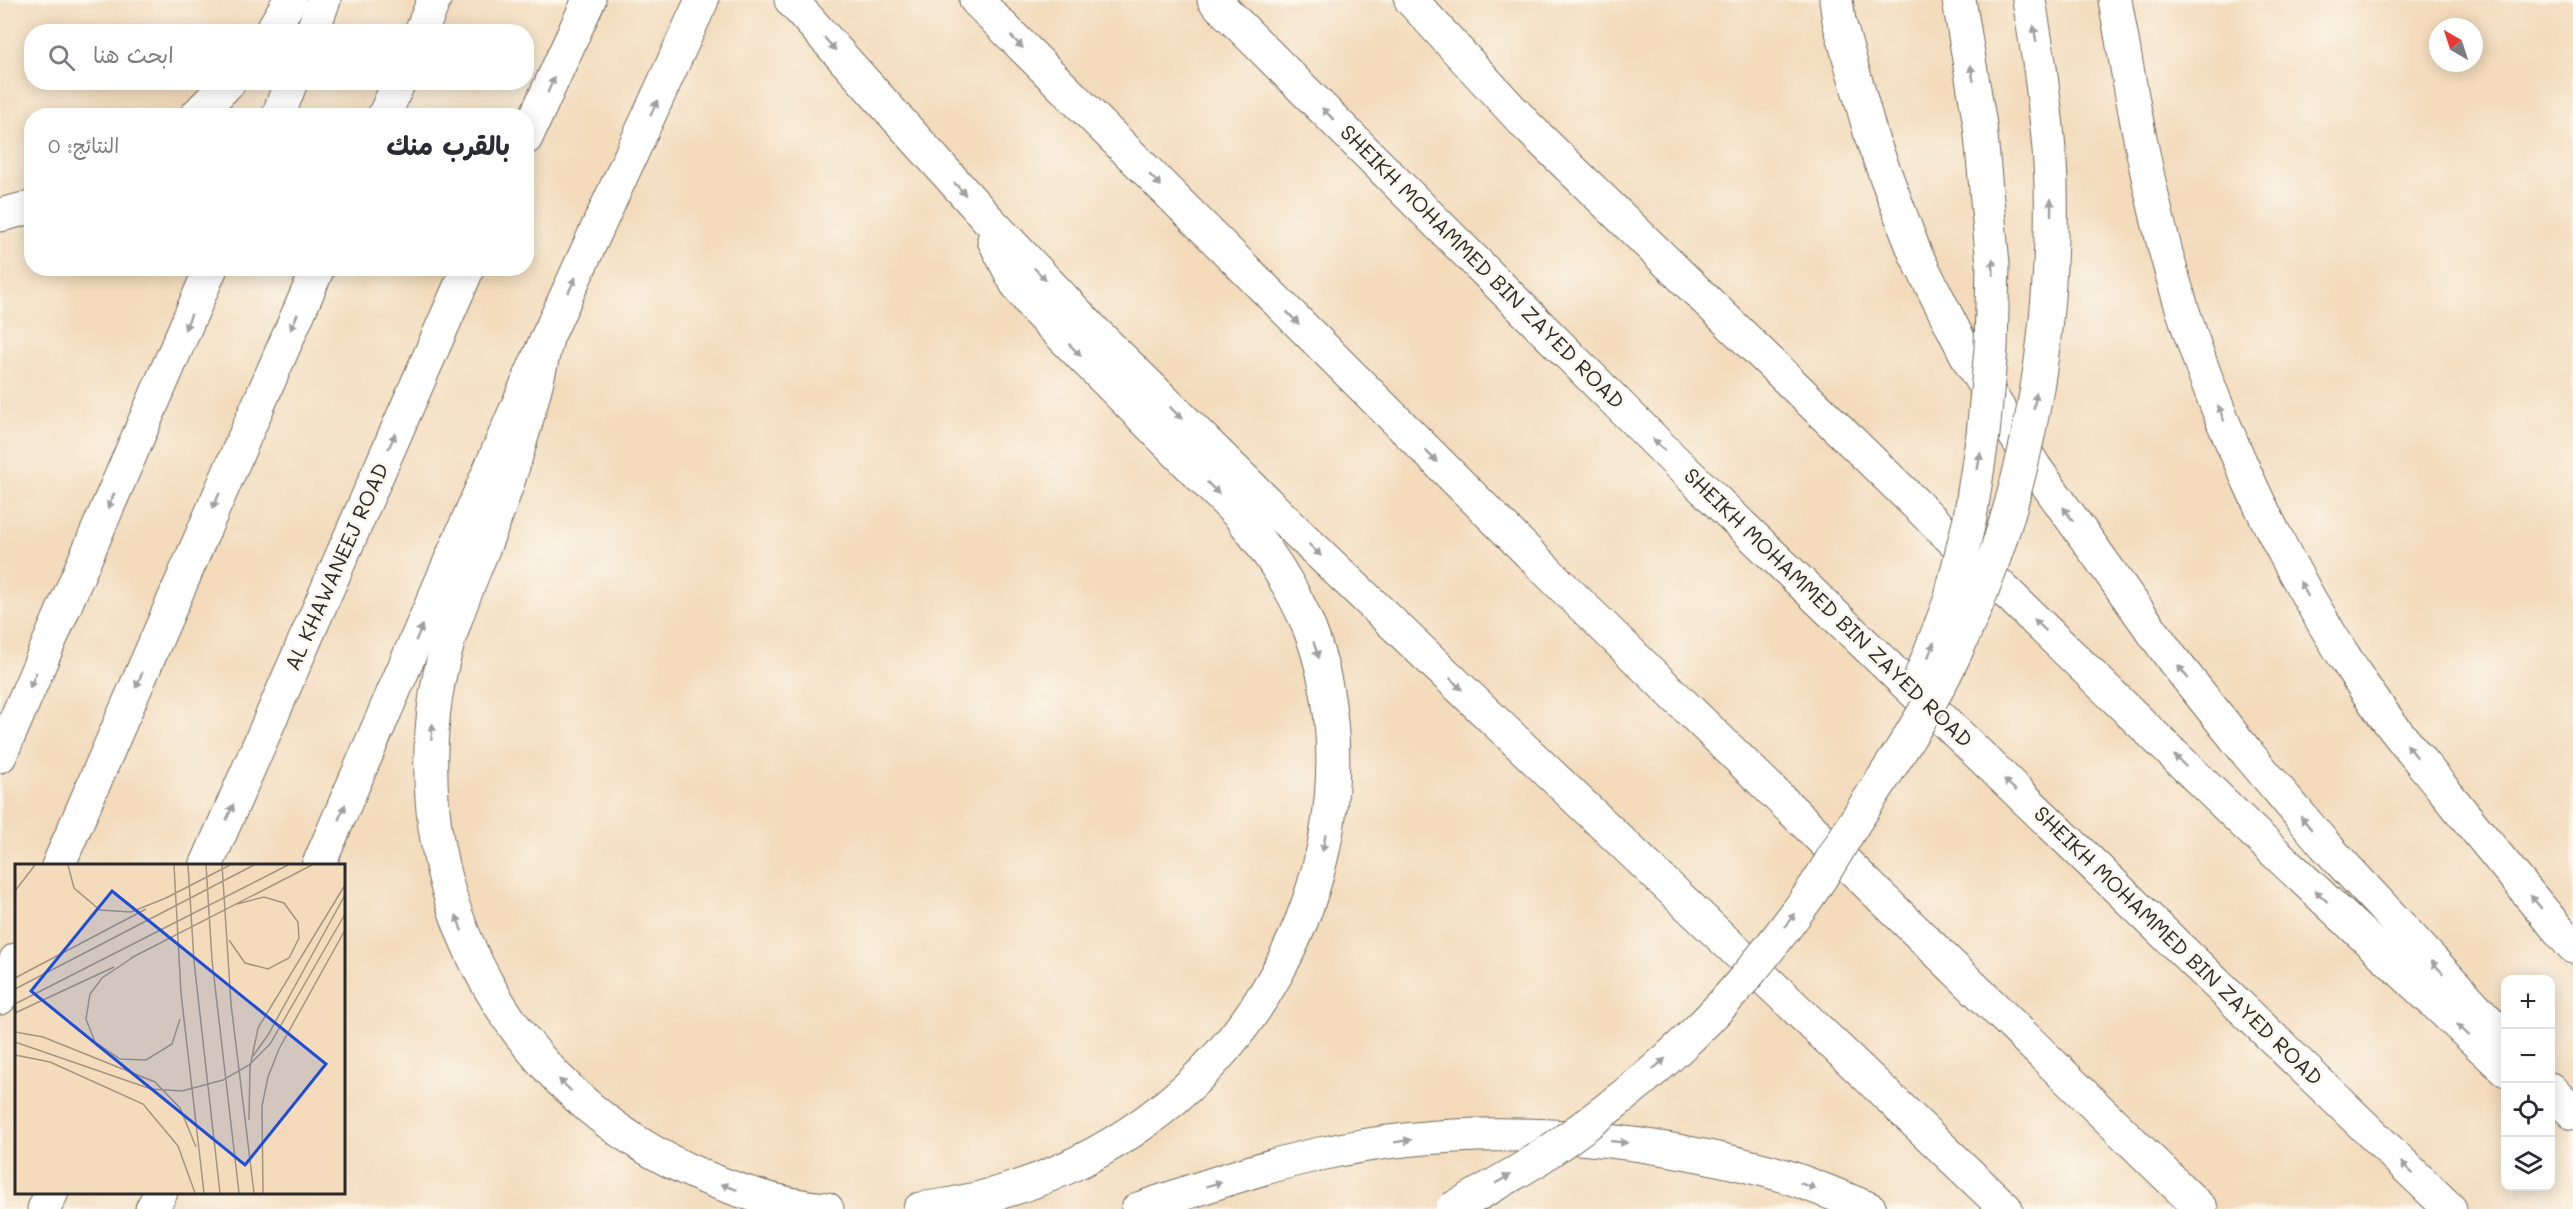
<!DOCTYPE html>
<html lang="ar">
<head>
<meta charset="utf-8">
<style>
  :root { --surface:#fff; --page:#f7f7f7; --text:#2b2b33; --muted:#7c7c81; --line:#e1e1e2 }
  body { margin:0; font-family:Mali,"Playpen Sans Arabic",sans-serif; background:var(--page); color:var(--text); direction:rtl }
  .controls { position:absolute; right:18px; bottom:18px; display:grid; overflow:hidden; border-radius:12px; box-shadow:0 3px 15px #0003 }
  .controls button { width:54px; height:54px; display:grid; place-items:center; padding:0; border:0; border-bottom:2px solid var(--line); background:var(--surface); color:var(--text); font:30px sans-serif }
  .compass { position:absolute; left:2429px; top:18px; width:54px; height:54px; border-radius:50%; background:var(--surface); box-shadow:0 3px 15px #0003; rotate:321deg }
  .list { margin:0; padding:0; list-style:none }
  h2 { display:flex; justify-content:space-between; align-items:center; height:78px; margin:0; padding:0 24px; font-size:26px }
  h2 small { font-size:20px; font-weight:400; color:var(--muted) }
  .icon { flex:none; width:33px; height:33px; fill:none; stroke:currentColor; stroke-width:2; stroke-linecap:round; stroke-linejoin:round }
  .map { position:relative; flex:none; width:2573px; height:1209px; overflow:hidden; direction:ltr }
  .search { position:absolute; background:var(--surface); box-shadow:0 3px 15px #0003; left:24px; top:24px; width:510px; height:66px; display:flex; align-items:center; gap:15px; box-sizing:border-box; padding:0 21px; border-radius:24px; color:var(--muted); font-size:22px }
  .panel { position:absolute; background:var(--surface); box-shadow:0 3px 15px #0003; left:24px; top:108px; width:510px; height:168px; border-radius:24px; direction:rtl }
  .map>svg:first-child { display:block }
  .lines { fill:none; stroke-linecap:round; stroke-linejoin:round }
  .primary-casing { stroke:#71695d; stroke-width:35 }
  .highway-casing { stroke:#71695d; stroke-width:35 }
  .primary { stroke:#fff; stroke-width:33 }
  .highway { stroke:#fff; stroke-width:33 }
  .highway-bridge-casing { stroke:#71695d; stroke-width:35; stroke-linecap:butt }
  .highway-bridge { stroke:#fff; stroke-width:33 }
  .oneway { fill:#a0a0a0 }
  .labels { text-anchor:middle; stroke-width:5; stroke-linejoin:round; paint-order:stroke }
  .street-label { font-size:21px; fill:#2b2b2b; stroke:#fbf7ec }
  .inset-road { fill:none; stroke:#a39581; stroke-width:1.5 }
  .view { fill:#1d4ed8; fill-opacity:0.15; stroke:#1d4ed8; stroke-width:3 }
  .inset-edge { fill:none; stroke:#2b2b2b; stroke-width:3 }
</style>
</head>
<body>
<div class="map">
<svg width="2573" height="1209" viewBox="0 0 2573 1209">
  <rect width="100%" height="100%" fill="#fbf7ec"/>
  <filter id="ink" filterUnits="userSpaceOnUse"><feTurbulence type="fractalNoise" baseFrequency=".0167" numOctaves="2"/><feDisplacementMap in="SourceGraphic" scale="12" xChannelSelector="R" yChannelSelector="G"/><feConvolveMatrix kernelMatrix="1 2 1 2 8 2 1 2 1" color-interpolation-filters="sRGB"/></filter>
  <filter id="wash" filterUnits="userSpaceOnUse"><feTurbulence type="fractalNoise" baseFrequency=".008" numOctaves="4" result="noise"/><feDisplacementMap in="SourceGraphic" scale="24" xChannelSelector="R" yChannelSelector="G"/><feGaussianBlur stdDeviation="1.35" result="paint"/><feColorMatrix in="noise" values="0 0 0 0 0 0 0 0 0 0 0 0 0 0 0 0 0 1.4 0 .05"/><feComposite in="paint" operator="in"/></filter>
  <g filter="url(#wash)">
    <rect width="100%" height="100%" fill="#f3dbbb"/>
  </g>
  <g filter="url(#ink)">
    <g class="lines">
      <g class="primary-casing">
        <g id="primary">
          <polyline points="312,32 324,0"/>
          <polyline points="278,116 291,82"/>
          <polyline points="0,756 211,268"/>
          <polyline points="318,866 547,338 702,0"/>
          <polyline points="152,1209 161,1192"/>
        </g>
      </g>
      <g class="highway-casing">
        <g id="highway">
          <polyline points="791,0 985,216 1097,334 1299,534 2006,1209"/>
          <polyline points="976,0 1563,587 2201,1209"/>
          <polyline points="1214,0 1676,462 2450,1209"/>
          <polyline points="1411,0 1527,126 2247,826 2506,1070"/>
          <polyline points="1836,0 1839,21 1872,139 1915,253 1970,362 2034,466 2173,660 2248,754 2325,845 2506,1040"/>
          <polyline points="2029,0 2040,68"/>
          <path d="M2115,0C2130,85 2144,170 2166,253C2206,402 2273,549 2358,678C2383,717 2414,753 2443,789C2486,842 2529,895 2573,947"/>
          <polyline points="271,32 290,0"/>
          <polyline points="421,32 434,0"/>
          <polyline points="196,116 229,82"/>
          <polyline points="384,116 399,82"/>
          <polyline points="526,138 589,0"/>
          <polyline points="0,215 32,207"/>
          <path d="M547,338C534,396 519,452 499,508C476,570 446,629 436,695C405,900 513,1097 704,1177C743,1193 785,1206 827,1209"/>
          <polyline points="58,866 318,268"/>
          <polyline points="206,866 468,268"/>
          <polyline points="0,998 16,960"/>
          <polyline points="2550,1089 2573,1113"/>
          <polyline points="44,1209 52,1192"/>
          <path d="M920,1209C1126,1184 1291,1036 1327,830C1338,764 1334,693 1310,630C1293,587 1268,551 1239,515L1036,310L1016,283L994,240"/>
          <path d="M1138,1209C1198,1189 1259,1167 1320,1154C1469,1121 1622,1133 1768,1171C1803,1180 1837,1196 1870,1209"/>
        </g>
      </g>
      <use href="#primary" class="primary"/>
      <use href="#highway" class="highway"/>
      <g class="highway-bridge-casing">
        <g id="highway-bridge">
          <polyline points="1917,686 1950,601 1970,518 1983,434 1991,349 1993,264 1980,125 1959,0"/>
          <path d="M1452,1209C1480,1193 1508,1178 1535,1161C1612,1109 1692,1044 1750,972C1769,949 1788,925 1805,901C1824,875 1839,847 1856,820C1887,772 1919,725 1945,674C2021,523 2055,353 2051,184C2050,145 2045,107 2040,68"/>
        </g>
      </g>
      <use href="#highway-bridge" class="highway-bridge"/>
    </g>
    <defs><path id="oneway-solid" d="M-6-.8H1V-3.2L6.5 0L1 3.2V.8H-6Z" transform="scale(1.5)"/></defs>
    <g class="oneway">
      <use href="#oneway-solid" transform="translate(2035 34) rotate(-99)"/>
      <use href="#oneway-solid" transform="translate(1017 42) rotate(45)"/>
      <use href="#oneway-solid" transform="translate(830 44) rotate(48)"/>
      <use href="#oneway-solid" transform="translate(1972 73) rotate(-100)"/>
      <use href="#oneway-solid" transform="translate(551 85) rotate(-66)"/>
      <use href="#oneway-solid" transform="translate(654 108) rotate(-65)"/>
      <use href="#oneway-solid" transform="translate(1328 114) rotate(-135)"/>
      <use href="#oneway-solid" transform="translate(1155 180) rotate(45)"/>
      <use href="#oneway-solid" transform="translate(960 189) rotate(48)"/>
      <use href="#oneway-solid" transform="translate(2051 207) rotate(-90)"/>
      <use href="#oneway-solid" transform="translate(1993 267) rotate(-91)"/>
      <use href="#oneway-solid" transform="translate(1040 274) rotate(46)"/>
      <use href="#oneway-solid" transform="translate(572 285) rotate(-65)"/>
      <use href="#oneway-solid" transform="translate(1293 318) rotate(45)"/>
      <use href="#oneway-solid" transform="translate(188 322) rotate(113)"/>
      <use href="#oneway-solid" transform="translate(294 322) rotate(114)"/>
      <use href="#oneway-solid" transform="translate(1075 350) rotate(45)"/>
      <use href="#oneway-solid" transform="translate(2035 401) rotate(-80)"/>
      <use href="#oneway-solid" transform="translate(1176 413) rotate(45)"/>
      <use href="#oneway-solid" transform="translate(2221 413) rotate(-111)"/>
      <use href="#oneway-solid" transform="translate(392 441) rotate(-66)"/>
      <use href="#oneway-solid" transform="translate(1659 445) rotate(-135)"/>
      <use href="#oneway-solid" transform="translate(1431 456) rotate(45)"/>
      <use href="#oneway-solid" transform="translate(1979 461) rotate(-81)"/>
      <use href="#oneway-solid" transform="translate(1213 488) rotate(45)"/>
      <use href="#oneway-solid" transform="translate(111 501) rotate(113)"/>
      <use href="#oneway-solid" transform="translate(216 501) rotate(114)"/>
      <use href="#oneway-solid" transform="translate(2068 514) rotate(-125)"/>
      <use href="#oneway-solid" transform="translate(1315 550) rotate(44)"/>
      <use href="#oneway-solid" transform="translate(2304 589) rotate(-118)"/>
      <use href="#oneway-solid" transform="translate(2040 625) rotate(-136)"/>
      <use href="#oneway-solid" transform="translate(419 633) rotate(-67)"/>
      <use href="#oneway-solid" transform="translate(1316 650) rotate(73)"/>
      <use href="#oneway-solid" transform="translate(1931 650) rotate(-69)"/>
      <use href="#oneway-solid" transform="translate(2183 672) rotate(-128)"/>
      <use href="#oneway-solid" transform="translate(33 680) rotate(113)"/>
      <use href="#oneway-solid" transform="translate(139 680) rotate(114)"/>
      <use href="#oneway-solid" transform="translate(1456 684) rotate(44)"/>
      <use href="#oneway-solid" transform="translate(432 732) rotate(-85)"/>
      <use href="#oneway-solid" transform="translate(2412 751) rotate(-128)"/>
      <use href="#oneway-solid" transform="translate(2180 761) rotate(-136)"/>
      <use href="#oneway-solid" transform="translate(2010 785) rotate(-136)"/>
      <use href="#oneway-solid" transform="translate(230 812) rotate(-66)"/>
      <use href="#oneway-solid" transform="translate(342 812) rotate(-66)"/>
      <use href="#oneway-solid" transform="translate(2306 823) rotate(-130)"/>
      <use href="#oneway-solid" transform="translate(1324 843) rotate(100)"/>
      <use href="#oneway-solid" transform="translate(2321 896) rotate(-137)"/>
      <use href="#oneway-solid" transform="translate(2536 902) rotate(-130)"/>
      <use href="#oneway-solid" transform="translate(1790 920) rotate(-52)"/>
      <use href="#oneway-solid" transform="translate(459 923) rotate(-110)"/>
      <use href="#oneway-solid" transform="translate(2437 967) rotate(-133)"/>
      <use href="#oneway-solid" transform="translate(2463 1030) rotate(-137)"/>
      <use href="#oneway-solid" transform="translate(1659 1064) rotate(-41)"/>
      <use href="#oneway-solid" transform="translate(565 1085) rotate(-136)"/>
      <use href="#oneway-solid" transform="translate(1403 1141) rotate(-9)"/>
      <use href="#oneway-solid" transform="translate(1619 1142) rotate(6)"/>
      <use href="#oneway-solid" transform="translate(2407 1168) rotate(-136)"/>
      <use href="#oneway-solid" transform="translate(1503 1179) rotate(-30)"/>
      <use href="#oneway-solid" transform="translate(1214 1184) rotate(-17)"/>
      <use href="#oneway-solid" transform="translate(1808 1186) rotate(21)"/>
      <use href="#oneway-solid" transform="translate(729 1187) rotate(-161)"/>
    </g>
  </g>
  <g class="labels">
    <g class="street-label">
      <text transform="translate(1482 267) rotate(45)" y="7">SHEIKH MOHAMMED BIN ZAYED ROAD</text>
      <text transform="translate(337 567) rotate(-66)" y="7">AL KHAWANEEJ ROAD</text>
      <text transform="translate(1828 608) rotate(44)" y="7">SHEIKH MOHAMMED BIN ZAYED ROAD</text>
      <text transform="translate(2178 946) rotate(44)" y="7">SHEIKH MOHAMMED BIN ZAYED ROAD</text>
    </g>
  </g>
  <g transform="translate(15 864)">
    <rect width="330" height="330" fill="#f3dbbb"/>
    <path class="inset-road" d="M53,1L59,24L85,46L116,48L151,34M159,1L166,129L189,329M173,1L179,97L205,329M191,1L197,96L224,329M207,1L216,140L239,329M0,27L20,1M151,34L215,1M214,76L230,99L253,105L274,94L284,74L283,58L269,39L249,33L222,40M120,92L87,114L75,130L71,155L80,178L105,195L131,196L157,180L165,155M116,94L297,1M0,114L131,45M0,125L239,1M0,140L273,1M0,149L99,103M0,168L28,173L140,218L165,244L181,283M0,178L136,225L167,227L208,216L234,201L255,180L330,50M0,191L35,198L128,240L163,282L180,329M238,192L253,171L330,31M234,256L235,203L243,164L330,21M248,329L247,242L253,213L264,185L330,66"/>
    <path class="view" d="M97,27L311,200L230,301L16,127Z"/>
    <rect width="330" height="330" class="inset-edge"/>
  </g>
</svg>
<div class="controls">
<button>+</button>
<button>−</button>
<button><svg class="icon" aria-label="locate" viewBox="0 0 24 24"><circle cx="12" cy="12" r="6"/><path d="M12 2v4M12 18v4M2 12h4M18 12h4"/></svg></button>
<button><svg class="icon" aria-label="layers" viewBox="0 0 24 24"><path d="M12 4l9 5-9 5-9-5zM3 14l9 5 9-5"/></svg></button>
</div>
<svg class="compass" viewBox="-18 -18 36 36"><path d="M0-13l5 13h-10z" fill="#e53935"/><path d="M0 13l5-13h-10z" fill="#7c7c81"/></svg>
<div class="search"><svg class="icon" aria-label="search" viewBox="0 0 24 24"><circle cx="10" cy="10" r="6"/><path d="M15 15l6 6"/></svg>ابحث هنا</div>
<section class="panel">
<h2>بالقرب منك<small>النتائج: 0</small></h2>
<ul class="list">
</ul>
</section>
</div>
</body>
</html>
